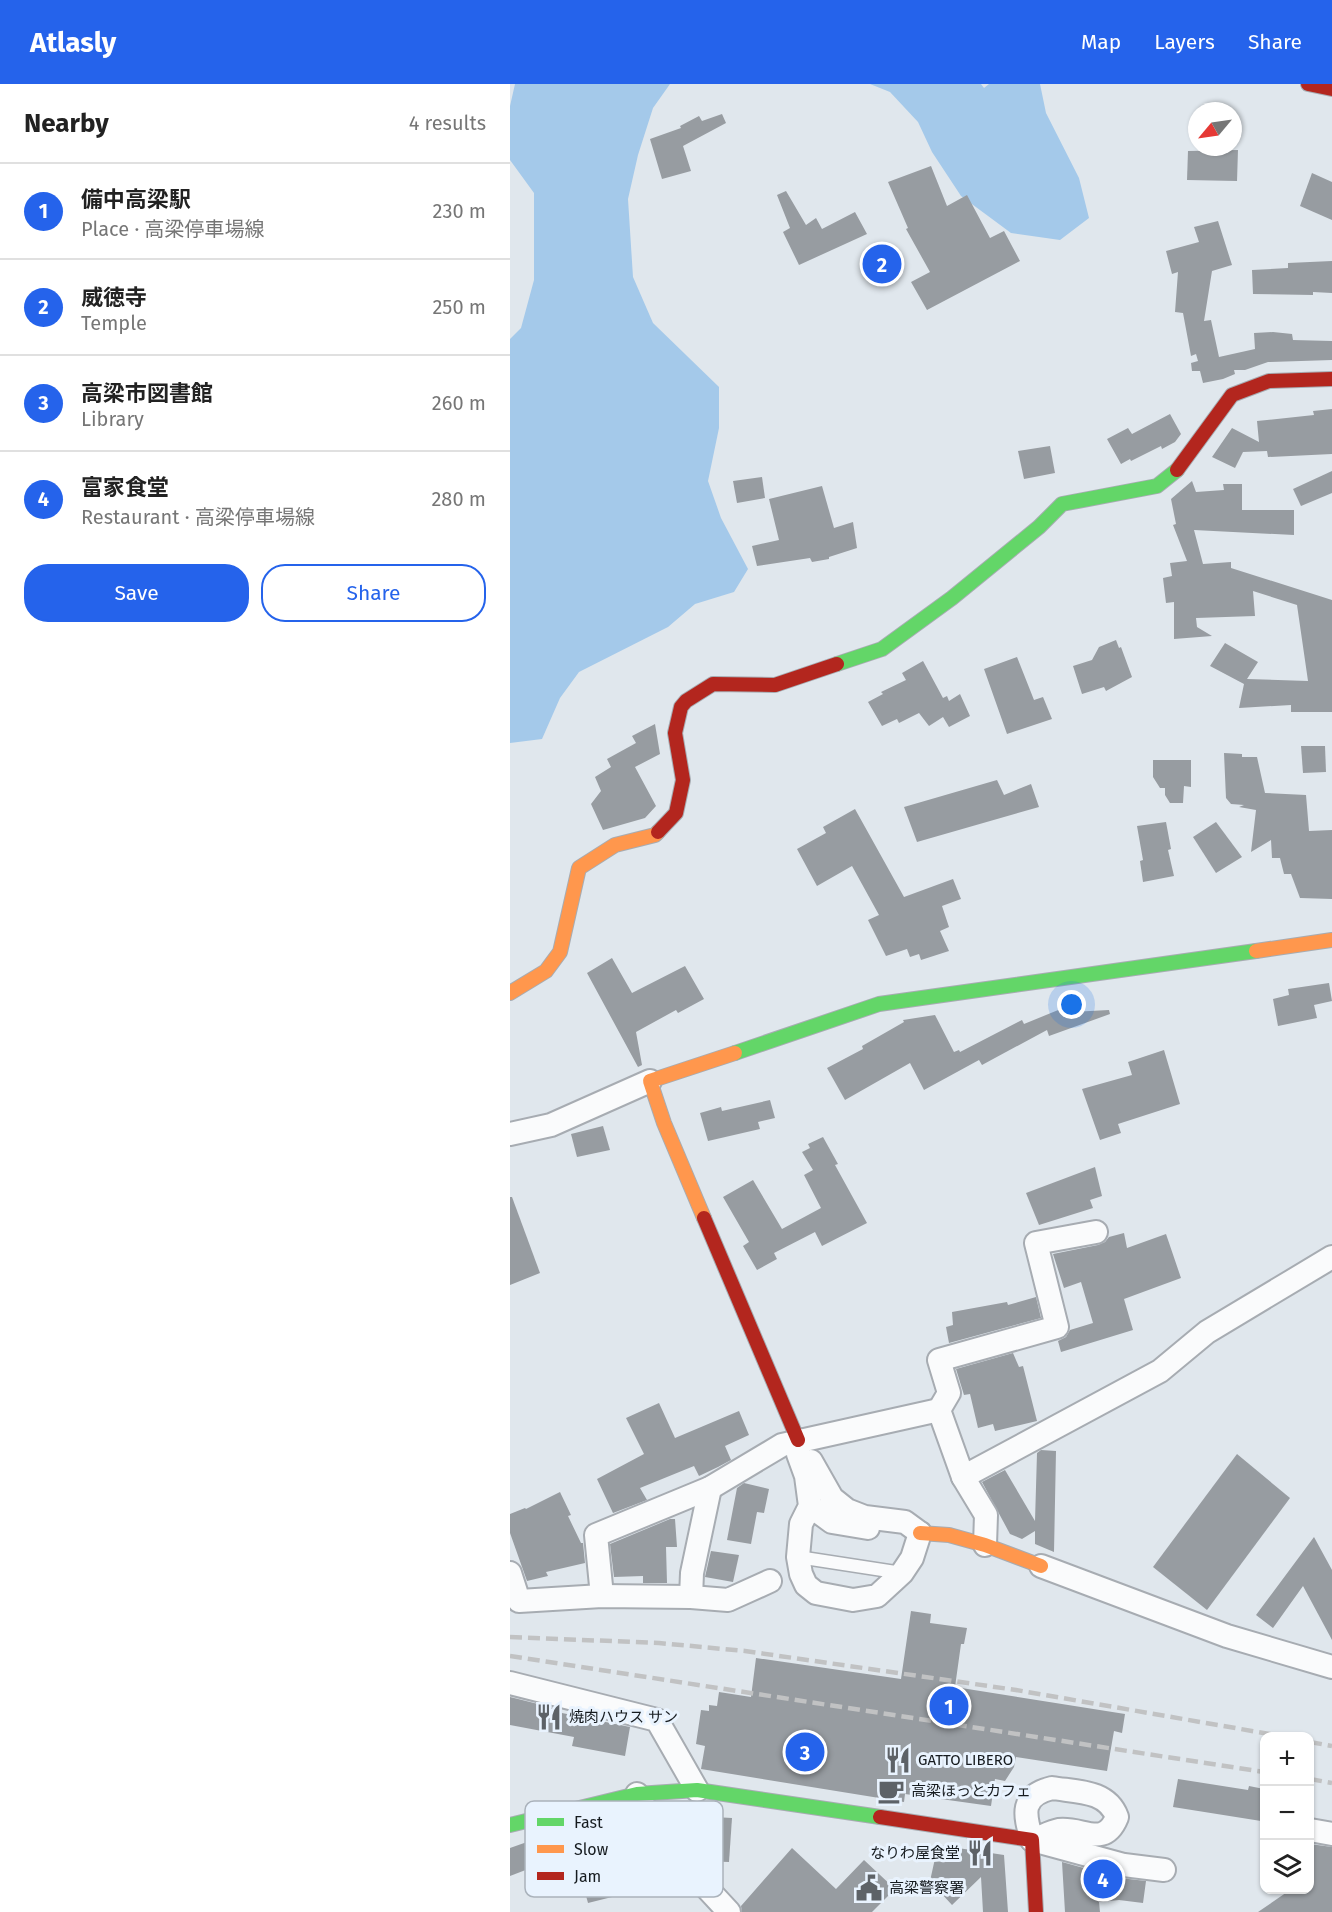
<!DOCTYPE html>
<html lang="en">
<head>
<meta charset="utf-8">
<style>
  :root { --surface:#fff; --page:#f2f2f2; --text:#222; --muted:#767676; --line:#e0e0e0; --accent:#2563eb }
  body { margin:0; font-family:"Fira Sans","Noto Sans JP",sans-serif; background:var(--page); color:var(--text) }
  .controls { position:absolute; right:18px; bottom:18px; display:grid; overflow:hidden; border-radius:12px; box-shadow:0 2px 4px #0004 }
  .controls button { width:54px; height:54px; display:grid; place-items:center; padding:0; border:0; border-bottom:2px solid var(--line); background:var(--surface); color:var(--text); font:30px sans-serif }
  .compass { position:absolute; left:678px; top:18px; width:54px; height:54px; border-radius:50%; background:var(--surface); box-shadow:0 2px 4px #0004; rotate:241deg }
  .you { position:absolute; left:562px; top:921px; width:21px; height:21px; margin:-15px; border:4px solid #fff; border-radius:50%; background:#1a73e8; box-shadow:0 0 0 9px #1a73e833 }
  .badge { display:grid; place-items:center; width:39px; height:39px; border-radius:50%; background:var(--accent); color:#fff; font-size:20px; font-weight:700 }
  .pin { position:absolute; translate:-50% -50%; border:3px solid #fff; box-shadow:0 2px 6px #0006 }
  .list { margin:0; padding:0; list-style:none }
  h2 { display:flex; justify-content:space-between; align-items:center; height:78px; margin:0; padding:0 24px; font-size:26px }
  h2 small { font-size:20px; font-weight:400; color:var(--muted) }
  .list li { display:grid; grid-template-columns:39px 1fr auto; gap:18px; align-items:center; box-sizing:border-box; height:96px; padding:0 24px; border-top:2px solid var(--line) }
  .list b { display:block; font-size:22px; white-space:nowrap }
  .list p { margin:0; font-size:20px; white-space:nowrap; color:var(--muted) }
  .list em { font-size:20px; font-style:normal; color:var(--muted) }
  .actions { display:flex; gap:12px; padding:18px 24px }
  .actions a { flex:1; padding:14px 0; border:2px solid var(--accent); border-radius:24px; text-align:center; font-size:21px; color:var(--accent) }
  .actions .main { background:var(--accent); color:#fff }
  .icon { flex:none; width:33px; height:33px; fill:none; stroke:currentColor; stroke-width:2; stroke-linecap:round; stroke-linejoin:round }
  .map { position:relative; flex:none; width:822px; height:1828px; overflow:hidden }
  header { display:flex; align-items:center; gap:36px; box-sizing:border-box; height:84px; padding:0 30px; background:var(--accent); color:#fff }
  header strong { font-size:28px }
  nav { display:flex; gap:33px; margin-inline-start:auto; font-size:21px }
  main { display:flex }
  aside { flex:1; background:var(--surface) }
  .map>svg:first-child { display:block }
  .forest { fill:#a4c9ea }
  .building { fill:#979ca1 }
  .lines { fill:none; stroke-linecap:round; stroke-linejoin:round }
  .lane-casing { stroke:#a7acb2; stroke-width:15 }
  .street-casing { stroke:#a7acb2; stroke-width:26 }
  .fast-casing { stroke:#a7acb2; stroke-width:16 }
  .slow-casing { stroke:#a7acb2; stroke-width:16 }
  .jam-casing { stroke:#a7acb2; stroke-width:16 }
  .lane { stroke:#fafbfc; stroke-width:12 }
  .street { stroke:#fafbfc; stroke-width:22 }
  .fast { stroke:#63d668; stroke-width:14 }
  .slow { stroke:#ff974d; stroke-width:14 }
  .jam { stroke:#b3261e; stroke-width:14 }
  .rail { stroke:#c1c2c3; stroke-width:4.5; stroke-dasharray:12 6; stroke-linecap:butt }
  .labels { text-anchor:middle; stroke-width:6; stroke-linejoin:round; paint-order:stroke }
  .poi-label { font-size:15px; fill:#161b1f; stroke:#e9f3fe; text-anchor:start }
  .key { fill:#e9f3fe; stroke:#aab2bb; stroke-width:1.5 }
  .key-label { font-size:16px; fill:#161b1f }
</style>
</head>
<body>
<header>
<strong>Atlasly</strong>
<nav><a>Map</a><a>Layers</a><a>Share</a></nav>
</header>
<main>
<aside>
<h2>Nearby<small>4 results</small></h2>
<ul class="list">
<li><span class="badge">1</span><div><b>備中高梁駅</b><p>Place · 高梁停車場線</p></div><em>230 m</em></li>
<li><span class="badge">2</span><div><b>威徳寺</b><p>Temple</p></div><em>250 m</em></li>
<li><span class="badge">3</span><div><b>高梁市図書館</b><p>Library</p></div><em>260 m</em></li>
<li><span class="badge">4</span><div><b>富家食堂</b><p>Restaurant · 高梁停車場線</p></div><em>280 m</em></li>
</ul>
<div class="actions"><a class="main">Save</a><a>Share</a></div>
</aside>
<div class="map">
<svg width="822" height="1828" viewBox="0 0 822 1828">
  <rect width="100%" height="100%" fill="#e0e7ed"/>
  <g class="forest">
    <polygon points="5,0 160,0 143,24 128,71 118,115 123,193 143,239 209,303 209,344 198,397 211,434 238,485 224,508 185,520 158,543 69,588 50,614 32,655 0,659 0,255 11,244 24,196 24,109 0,76 0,22"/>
    <polygon points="360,0 471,0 474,4 479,0 530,0 536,29 569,94 579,134 550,156 501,149 451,112 422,68 408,38 380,8"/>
  </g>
  <g class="building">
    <polygon points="212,30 216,39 173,62 181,87 152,95 140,55 171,44 170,42 189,32 192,37"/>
    <polygon points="728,66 727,97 677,96 678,67"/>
    <polygon points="421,82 437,122 457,111 480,154 494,147 510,177 417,226 401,198 420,188 396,145 398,144 378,98"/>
    <polygon points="802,89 822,98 822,136 790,122"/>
    <polygon points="276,107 296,141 306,134 312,145 345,128 357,150 289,181 273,148 280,144 267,111"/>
    <polygon points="708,137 722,181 702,187 694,237 701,236 709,273 745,265 744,249 763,248 782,250 783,256 822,257 822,276 758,278 735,286 724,286 725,290 713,295 693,299 690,287 682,287 681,279 688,277 686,270 681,272 673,229 665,228 668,188 662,190 656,167 689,158 684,143"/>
    <polygon points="822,177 822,209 803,208 803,211 743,210 742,186 778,184 778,179"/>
    <polygon points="822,325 822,370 758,373 757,367 733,368 725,384 702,373 722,344 749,358 747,337 804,331 803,327"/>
    <polygon points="660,330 671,350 665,358 652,365 651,362 621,377 620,375 611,380 597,355 618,344 622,350"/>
    <polygon points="540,362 545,389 514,395 508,367"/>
    <polygon points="822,387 822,409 791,422 783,405"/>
    <polygon points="252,393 255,414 227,419 223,397"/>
    <polygon points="682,397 686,408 714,406 713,400 732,400 732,426 784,426 784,451 684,446 693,480 721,478 721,484 822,516 822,628 781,628 781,621 729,624 734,600 700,582 715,559 748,578 737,595 798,597 787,521 743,507 745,532 686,534 687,543 702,552 664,555 664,518 656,519 653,494 662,492 660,479 677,477 663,441 666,440 661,415"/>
    <polygon points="312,402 324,444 343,438 347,464 319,473 319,475 302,478 300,474 247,482 242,462 269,456 259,415"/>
    <polygon points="606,556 609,564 611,563 622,593 596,607 594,603 572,610 563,582 582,576 589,563"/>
    <polygon points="507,573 524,616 533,613 542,635 497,650 474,585"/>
    <polygon points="413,577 433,614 437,612 439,617 450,610 460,632 439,643 433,633 419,642 409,629 389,639 387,635 372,642 358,618 373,610 371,608 396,596 392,589"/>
    <polygon points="145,640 150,670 125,683 146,722 135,734 93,746 81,720 91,707 85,693 101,683 97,675 126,659 122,652"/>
    <polygon points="791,662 815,662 816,688 793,689"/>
    <polygon points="714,669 732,670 732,673 747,673 755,709 796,711 799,747 822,746 822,815 790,814 781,790 774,790 770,774 762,774 761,756 741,768 746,726 729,723 734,721 721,720 716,714"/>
    <polygon points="643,676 681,676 681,703 674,702 673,719 660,719 655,711 655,704 650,704 643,693"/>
    <polygon points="487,696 494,711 521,700 529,723 407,758 394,723"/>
    <polygon points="345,725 394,813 443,795 451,815 432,822 439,843 430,847 439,867 411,876 409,870 400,873 397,865 376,872 358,836 369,831 342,782 307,802 287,765 316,749 313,743"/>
    <polygon points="656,738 661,765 658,766 664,792 633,798 630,777 633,776 627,742"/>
    <polygon points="706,738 732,773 706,789 683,753"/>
    <polygon points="102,874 122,909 175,882 194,915 168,929 166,926 126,948 132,981 128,983 77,889"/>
    <polygon points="819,899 822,917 804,921 807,934 768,942 763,915 779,911 778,905"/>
    <polygon points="558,922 561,928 599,926 600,930 539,952 537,946 472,981 469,976 414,1006 400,979 335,1016 317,984 353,965 352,962 394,938 393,936 425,931 444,968 449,966 450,968 512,936 514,940"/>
    <polygon points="654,966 670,1020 608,1040 611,1049 590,1056 572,1005 622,991 618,978"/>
    <polygon points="260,1016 265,1034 248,1038 250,1045 198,1057 190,1029 211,1023 212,1027"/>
    <polygon points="93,1042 100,1066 67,1073 61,1050"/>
    <polygon points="313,1053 328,1080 325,1081 357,1139 312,1162 305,1148 264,1169 267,1175 247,1186 233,1162 239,1158 213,1113 243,1096 272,1145 311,1124 294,1091 303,1086 292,1068 300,1064 298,1060"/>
    <polygon points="585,1083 592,1112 580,1116 583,1124 529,1141 516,1109"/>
    <polygon points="0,1113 2,1113 30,1189 0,1201"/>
    <polygon points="614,1149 617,1164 656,1150 671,1194 614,1215 623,1246 551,1268 548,1257 556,1253 560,1246 583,1239 571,1198 554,1204 543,1170 588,1161 595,1158 599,1153"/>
    <polygon points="526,1213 531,1234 439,1259 436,1243 443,1241 442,1228 497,1218 498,1221"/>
    <polygon points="503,1269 509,1283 513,1282 527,1337 485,1347 483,1340 468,1344 460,1310 454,1311 446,1285"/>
    <polygon points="149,1319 165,1354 229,1327 239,1351 215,1362 221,1376 208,1383 189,1392 184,1382 130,1404 137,1416 103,1429 87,1395 134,1370 116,1334"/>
    <polygon points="531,1366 546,1367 544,1468 525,1460 525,1447 512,1455 500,1450 472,1398 495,1386 525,1437 527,1369"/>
    <polygon points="727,1370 780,1414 697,1526 643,1483"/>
    <polygon points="234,1399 259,1405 254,1429 247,1428 241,1460 217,1456 227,1404"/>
    <polygon points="50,1408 61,1431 58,1432 71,1459 73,1459 75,1479 36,1488 38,1492 17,1497 0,1449 0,1430 15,1424 16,1425"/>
    <polygon points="160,1435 165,1435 167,1463 156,1463 157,1499 133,1499 133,1492 104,1493 100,1460"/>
    <polygon points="804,1453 822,1486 822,1556 793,1502 763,1544 746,1531"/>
    <polygon points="201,1467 229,1471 223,1498 195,1493"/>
    <polygon points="401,1527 421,1530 420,1539 457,1544 454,1560 451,1560 445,1603 615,1630 612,1649 604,1647 597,1687 506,1673 504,1683 495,1697 485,1695 481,1722 395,1710 394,1718 191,1685 195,1662 186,1660 191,1626 199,1627 199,1621 207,1622 209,1608 241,1613 246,1574 391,1595"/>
    <polygon points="0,1613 52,1626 52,1629 120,1643 115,1672 62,1662 64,1653 0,1641"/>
    <polygon points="668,1695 738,1706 739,1702 754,1705 751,1737 663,1723"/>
    <polygon points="168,1731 222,1734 219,1778 190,1777 168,1754"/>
    <polygon points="127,1738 142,1803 78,1819 60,1755"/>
    <polygon points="17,1758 26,1782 0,1792 0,1764"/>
    <polygon points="800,1760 822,1763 822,1828 748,1828 780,1806 800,1806"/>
    <polygon points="428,1761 494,1771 498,1828 473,1828 471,1793 442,1821 420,1797"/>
    <polygon points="282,1764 326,1805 354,1776 385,1805 362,1828 232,1828 231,1822"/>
    <polygon points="552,1778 610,1794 636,1797 633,1819 609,1816 589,1818 590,1828 555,1828"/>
  </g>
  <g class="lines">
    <g class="lane-casing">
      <polyline id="lane" points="288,1473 392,1489"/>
    </g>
    <g class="street-casing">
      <g id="street">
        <polyline points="0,1050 41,1041 140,997"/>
        <polyline points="586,1148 526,1159 547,1243 429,1276 439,1309 429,1326 453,1393 650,1287 697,1248 822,1173"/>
        <polyline points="288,1356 288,1370 296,1392 300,1422 291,1440 288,1473 291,1490 296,1501 306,1509 343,1516 367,1512 392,1489 402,1474 410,1449"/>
        <polyline points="301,1377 322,1414 337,1426 355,1433 395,1438 410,1449"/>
        <polyline points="453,1393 476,1431 475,1461"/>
        <polyline points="300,1422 322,1438 358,1444"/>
        <polyline points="531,1482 717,1552 822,1583"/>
        <polyline points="0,1489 9,1517 92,1512 181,1513 218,1516 260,1497"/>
        <polyline points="92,1512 86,1451 200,1404 272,1361 429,1326"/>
        <polyline points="181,1513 182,1489 200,1404"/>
        <polyline points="0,1599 147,1636 187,1706"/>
        <path d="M542,1704C567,1708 597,1706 607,1733C594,1765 573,1743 549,1746C540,1748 531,1753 522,1756C514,1730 510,1712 542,1704Z"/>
        <polyline points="127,1710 155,1759 219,1828"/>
        <polyline points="800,1746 822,1750"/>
        <polyline points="522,1756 614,1781 654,1786"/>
      </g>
    </g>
    <g class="fast-casing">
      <g id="fast">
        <polyline points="327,580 372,565 442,514 529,443 552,420 647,402 667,386"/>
        <polyline points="225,969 369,920 746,867"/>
        <polyline points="0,1741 127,1710 187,1706 370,1733"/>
      </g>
    </g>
    <g class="slow-casing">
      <g id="slow">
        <polyline points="746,867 822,856"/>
        <polyline points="0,909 36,887 50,868 69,784 105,761 145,751 148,748"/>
        <polyline points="194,1134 154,1039 140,997 225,969"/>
        <polyline points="410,1449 439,1451 475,1461 531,1482"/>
      </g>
    </g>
    <g class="jam-casing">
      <g id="jam">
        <polyline points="798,0 822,5"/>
        <polyline points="667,386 722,311 759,297 822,295"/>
        <polyline points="148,748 166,729 173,696 165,649 171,623 176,617 203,600 265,601 327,580"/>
        <polyline points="194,1134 288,1356"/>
        <polyline points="370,1733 522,1756 526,1828"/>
      </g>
    </g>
    <use href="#lane" class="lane"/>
    <use href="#street" class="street"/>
    <use href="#fast" class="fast"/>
    <use href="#slow" class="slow"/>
    <use href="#jam" class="jam"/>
    <g class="rail">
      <polyline points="0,1553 149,1559 235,1567 506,1606 771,1652"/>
      <polyline points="0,1572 754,1688"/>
      <polyline points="800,1658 822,1662"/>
      <polyline points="800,1695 822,1699"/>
    </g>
  </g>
  <defs>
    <g id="restaurant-bare" transform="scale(2.07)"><path d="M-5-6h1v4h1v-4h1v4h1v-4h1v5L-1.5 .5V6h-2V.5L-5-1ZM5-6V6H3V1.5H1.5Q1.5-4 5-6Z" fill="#5d6267" stroke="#e9f3fe" stroke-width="2.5" paint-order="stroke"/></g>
    <g id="cafe-bare" transform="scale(2.07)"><path d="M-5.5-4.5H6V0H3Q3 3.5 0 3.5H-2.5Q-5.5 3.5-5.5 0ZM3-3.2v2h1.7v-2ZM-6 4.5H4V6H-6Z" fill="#5d6267" stroke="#e9f3fe" stroke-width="2.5" paint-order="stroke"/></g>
    <g id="civic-bare" transform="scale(2.07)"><path d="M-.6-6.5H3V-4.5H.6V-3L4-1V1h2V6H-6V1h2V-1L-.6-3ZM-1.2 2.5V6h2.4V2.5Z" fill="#5d6267" stroke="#e9f3fe" stroke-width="2.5" paint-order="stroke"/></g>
  </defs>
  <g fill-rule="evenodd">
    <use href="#restaurant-bare" x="39" y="1633"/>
    <use href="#restaurant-bare" x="388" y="1676"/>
    <use href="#cafe-bare" x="381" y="1707"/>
    <use href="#restaurant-bare" x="470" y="1769"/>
    <use href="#civic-bare" x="359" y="1804"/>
  </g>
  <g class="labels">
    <g class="poi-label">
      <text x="59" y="1638">焼肉ハウス サン</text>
      <text x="408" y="1681">GATTO LIBERO</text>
      <text x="401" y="1712">高梁ほっとカフェ</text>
      <text x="450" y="1774" text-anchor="end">なりわ屋食堂</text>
      <text x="379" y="1809">高梁警察署</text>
    </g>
  </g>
  <rect x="15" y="1717" width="198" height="96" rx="9" class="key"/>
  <rect x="27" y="1734" width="27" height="8" fill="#63d668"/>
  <rect x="27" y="1761" width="27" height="8" fill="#ff974d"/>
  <rect x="27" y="1788" width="27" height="8" fill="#b3261e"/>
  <g class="key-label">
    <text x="64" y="1744">Fast</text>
    <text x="64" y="1771">Slow</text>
    <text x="64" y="1798">Jam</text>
  </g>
</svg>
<div class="controls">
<button>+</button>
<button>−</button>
<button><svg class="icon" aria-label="layers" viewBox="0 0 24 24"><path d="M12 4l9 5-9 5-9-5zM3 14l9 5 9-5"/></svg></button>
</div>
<svg class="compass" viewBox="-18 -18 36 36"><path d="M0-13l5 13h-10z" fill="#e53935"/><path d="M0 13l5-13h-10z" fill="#767676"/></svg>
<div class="you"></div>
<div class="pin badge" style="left:439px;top:1622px">1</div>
<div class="pin badge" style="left:372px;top:180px">2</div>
<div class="pin badge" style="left:295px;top:1668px">3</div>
<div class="pin badge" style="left:593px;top:1795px">4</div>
</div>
</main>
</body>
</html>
